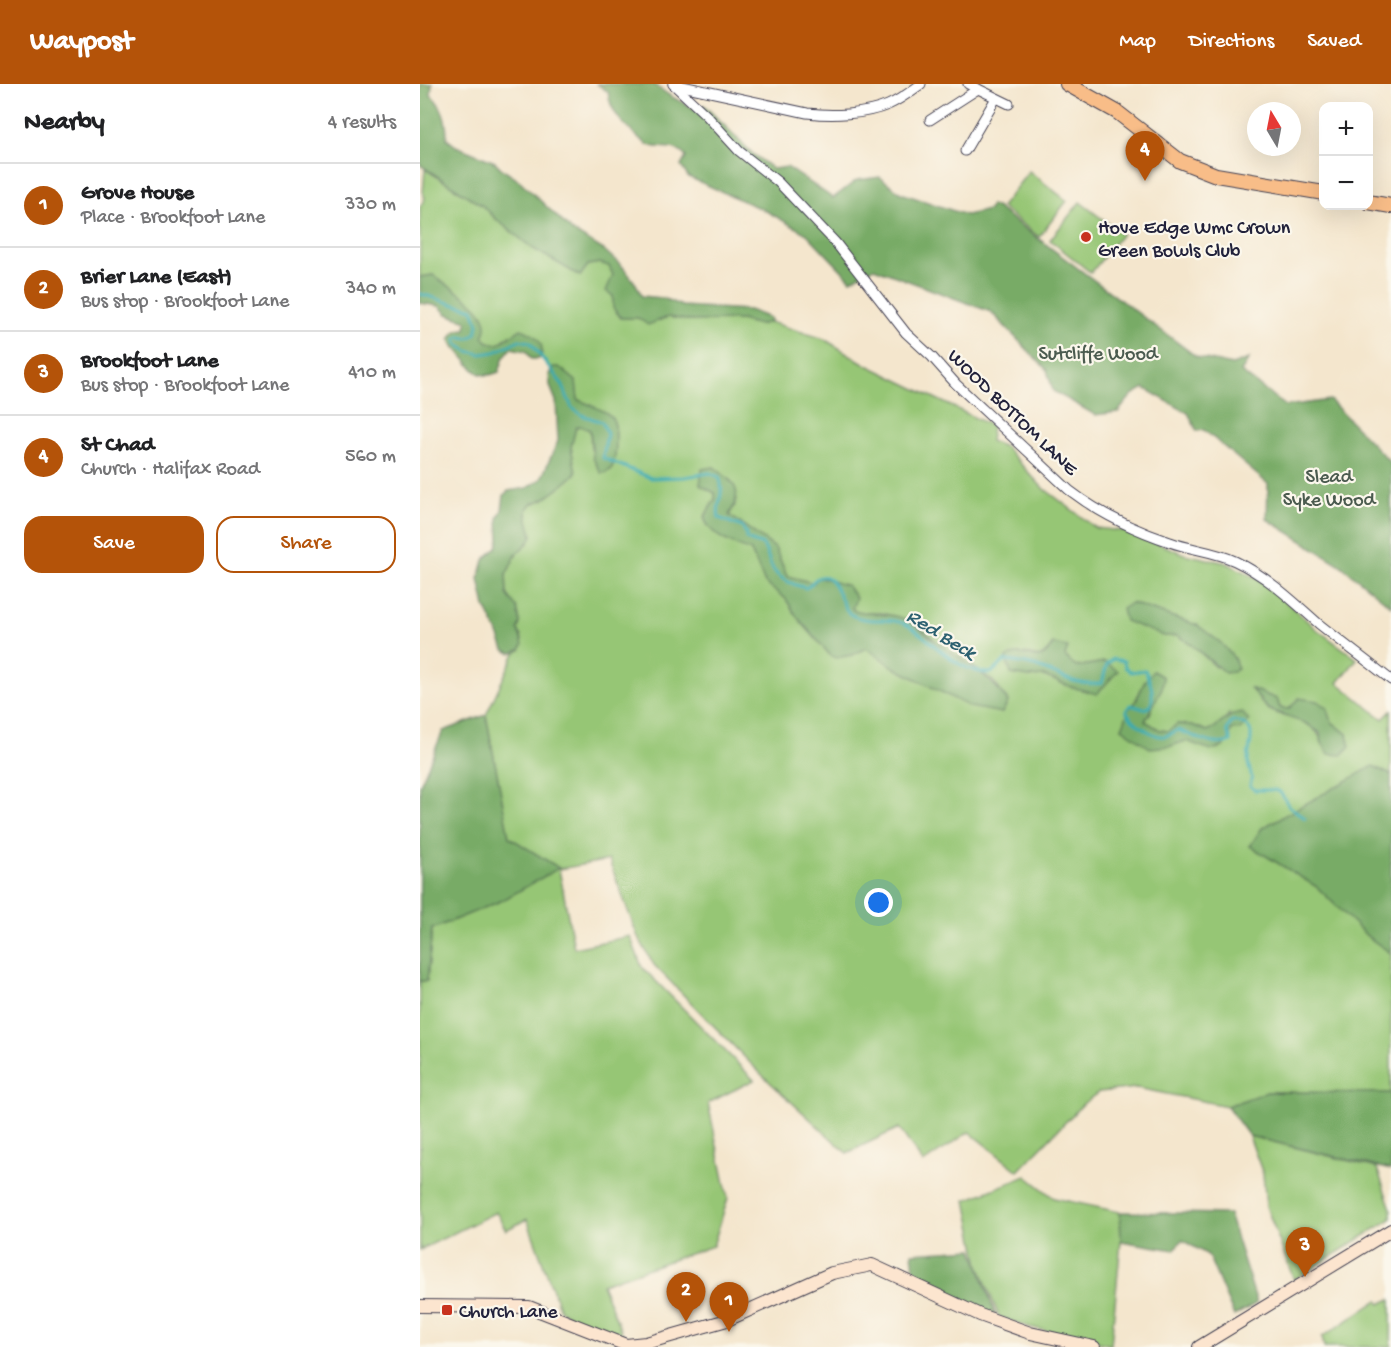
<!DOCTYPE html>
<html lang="en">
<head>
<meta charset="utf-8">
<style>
  :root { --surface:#fff; --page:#f6f6f6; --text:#202124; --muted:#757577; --line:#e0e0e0; --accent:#b45309 }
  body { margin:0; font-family:"Gochi Hand",sans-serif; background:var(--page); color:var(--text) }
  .controls { position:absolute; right:18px; top:18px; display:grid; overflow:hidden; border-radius:12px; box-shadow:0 6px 24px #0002 }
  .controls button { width:54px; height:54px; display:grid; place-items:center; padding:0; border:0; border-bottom:2px solid var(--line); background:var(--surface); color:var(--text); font:30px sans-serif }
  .compass { position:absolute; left:827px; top:18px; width:54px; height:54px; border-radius:50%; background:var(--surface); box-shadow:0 6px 24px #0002; rotate:350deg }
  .you { position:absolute; left:459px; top:819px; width:21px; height:21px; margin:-15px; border:4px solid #fff; border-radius:50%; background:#1a73e8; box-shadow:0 0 0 9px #1a73e833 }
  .badge { display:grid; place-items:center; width:39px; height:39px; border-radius:50%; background:var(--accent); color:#fff; font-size:20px; font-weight:700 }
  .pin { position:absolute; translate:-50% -50px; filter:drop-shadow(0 2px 3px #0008) }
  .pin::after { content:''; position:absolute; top:32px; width:21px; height:18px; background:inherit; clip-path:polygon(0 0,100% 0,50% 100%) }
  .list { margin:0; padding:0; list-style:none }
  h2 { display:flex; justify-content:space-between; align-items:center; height:78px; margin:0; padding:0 24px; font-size:26px }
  h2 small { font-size:20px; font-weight:400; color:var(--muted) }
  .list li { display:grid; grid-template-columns:39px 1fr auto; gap:18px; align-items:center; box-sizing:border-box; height:84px; padding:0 24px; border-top:2px solid var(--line) }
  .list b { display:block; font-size:22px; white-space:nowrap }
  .list p { margin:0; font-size:20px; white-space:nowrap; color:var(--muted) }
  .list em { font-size:20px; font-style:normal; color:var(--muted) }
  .actions { display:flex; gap:12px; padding:18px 24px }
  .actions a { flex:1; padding:14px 0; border:2px solid var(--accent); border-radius:18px; text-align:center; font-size:21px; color:var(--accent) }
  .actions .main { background:var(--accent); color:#fff }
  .map { position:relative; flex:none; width:971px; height:1263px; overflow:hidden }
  header { display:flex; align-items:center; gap:36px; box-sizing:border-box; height:84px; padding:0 30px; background:var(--accent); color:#fff }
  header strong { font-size:28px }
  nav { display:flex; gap:33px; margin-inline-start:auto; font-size:21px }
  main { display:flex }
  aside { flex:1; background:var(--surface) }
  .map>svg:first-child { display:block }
  .green { fill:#96c675; stroke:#5c7458; stroke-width:1.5; fill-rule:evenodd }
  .forest { fill:#78ab66; stroke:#4d6650; stroke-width:1.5 }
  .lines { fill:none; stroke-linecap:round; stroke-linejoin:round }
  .stream { stroke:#39abb1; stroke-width:3 }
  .street-casing { stroke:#423f51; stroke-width:11 }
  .secondary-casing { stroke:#423f51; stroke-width:14 }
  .primary-casing { stroke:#423f51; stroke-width:16 }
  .street { stroke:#fff; stroke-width:9 }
  .secondary { stroke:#fce5cf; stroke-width:12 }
  .primary { stroke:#f8bd88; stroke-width:14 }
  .poi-dot { fill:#c8321e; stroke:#fbf7ec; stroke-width:2 }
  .labels { text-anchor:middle; stroke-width:4.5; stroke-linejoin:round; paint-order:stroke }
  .poi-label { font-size:20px; fill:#22223b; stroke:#fbf7ec; text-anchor:start }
  .park-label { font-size:20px; fill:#4b5b4f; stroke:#fbf7ec }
  .street-label { font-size:20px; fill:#22223b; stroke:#fbf7ec }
  .water-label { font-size:21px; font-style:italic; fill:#2c6070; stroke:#fbf7ec }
</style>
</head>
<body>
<header>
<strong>Waypost</strong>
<nav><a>Map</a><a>Directions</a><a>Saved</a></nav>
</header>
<main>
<aside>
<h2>Nearby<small>4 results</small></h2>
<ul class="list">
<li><span class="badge">1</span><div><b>Grove House</b><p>Place · Brookfoot Lane</p></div><em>330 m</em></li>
<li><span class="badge">2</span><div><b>Brier Lane (East)</b><p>Bus stop · Brookfoot Lane</p></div><em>340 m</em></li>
<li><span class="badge">3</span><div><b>Brookfoot Lane</b><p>Bus stop · Brookfoot Lane</p></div><em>410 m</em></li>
<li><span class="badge">4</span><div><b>St Chad</b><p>Church · Halifax Road</p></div><em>560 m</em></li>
</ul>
<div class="actions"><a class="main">Save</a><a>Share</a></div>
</aside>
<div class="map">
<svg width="971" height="1263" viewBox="0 0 971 1263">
  <rect width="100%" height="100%" fill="#fbf7ec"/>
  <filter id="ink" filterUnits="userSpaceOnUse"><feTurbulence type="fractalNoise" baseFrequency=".0167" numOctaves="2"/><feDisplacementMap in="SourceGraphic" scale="12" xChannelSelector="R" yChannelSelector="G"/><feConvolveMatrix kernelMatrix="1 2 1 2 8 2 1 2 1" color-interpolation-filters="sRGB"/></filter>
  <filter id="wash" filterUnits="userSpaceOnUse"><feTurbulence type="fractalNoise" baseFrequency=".008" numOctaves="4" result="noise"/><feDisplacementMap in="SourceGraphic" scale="24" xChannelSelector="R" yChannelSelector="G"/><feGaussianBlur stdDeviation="1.35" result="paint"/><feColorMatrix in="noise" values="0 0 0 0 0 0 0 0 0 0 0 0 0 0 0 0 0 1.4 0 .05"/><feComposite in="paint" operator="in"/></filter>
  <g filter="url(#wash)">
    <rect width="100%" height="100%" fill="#f4e6cd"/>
    <g class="green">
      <path d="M5,85L63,122L76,135L112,164L160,192L168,181L180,179L189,182L193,191V211L201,234H218L228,240L248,233L273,237L303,235L321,236L331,239L350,238L404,255L447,281L572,342L570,357L585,363L622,403L676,444L711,448L764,470L807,479L844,498L895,544L937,575L918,599L963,635L971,627V691L953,683L842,744L830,762L897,803L948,853L971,869V1009L847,1008L807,1022L717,1004L679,1008L664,1019L598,1087L549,1048L503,1079L479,1044L427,1069L341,990L234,881L217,851L189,776L139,785L154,864L210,852L222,883L334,996L288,1019L308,1114L293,1162L182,1200L203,1252L172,1247L140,1226L107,1135L86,1146L76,1128L0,1166V897H7L12,845L83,816L89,754L66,631L95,569L100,566L102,555L98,545L100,539L97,524L87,510L86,491L97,469L109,458L107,425L111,420L124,415L138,405L156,389L151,363L156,343L160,342L170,346L171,365L191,386C194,377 194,371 195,362C196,342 199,337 179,327C172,323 166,318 158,316C155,293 154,293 134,283L132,286L120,272L122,270L90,251L78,260L68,258L63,253L40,210L13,191L0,193V123L5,114L3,110ZM294,383L312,398L315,421L309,431L355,464L367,492L394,499L397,494C408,493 414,500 427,501L432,525L440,529H463L497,540L516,557L573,597L588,617L582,629L550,622L446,564L432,571H410L377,533L366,515L345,499L331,467C312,459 292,454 284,434L295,415V409L280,401ZM711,519L761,536L801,559L796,583L772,561ZM633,560L656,583L684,578L651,603L624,592L609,593L605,569C622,576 623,572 633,560ZM725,597L731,628L725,637L740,646L749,647L757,640L772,641L787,647L799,643L809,630L813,645L810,650L766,656L751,662L702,644ZM831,605L857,615L860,624L869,625L907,624L912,638L927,650L902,659C895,632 865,638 847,624C841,619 836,611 831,605Z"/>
      <polygon points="609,87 647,117 619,153 581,123"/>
      <polygon points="660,118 702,150 671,189 630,156"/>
      <polygon points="829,1052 957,1084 971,1125 971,1135 874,1196 846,1122 843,1090"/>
      <polygon points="606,1092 634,1114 700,1128 701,1157 691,1261 609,1243 579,1233 559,1181 546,1116"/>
      <polygon points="971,1215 971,1263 904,1263 902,1253 958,1216 960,1220"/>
    </g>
    <g class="forest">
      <path d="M0,0H12L11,11C24,23 27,38 27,55L36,62L75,78L83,86L100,97L152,147L184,166L203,183L216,200L222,212L243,214L262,222L329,226L350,234V238L339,241L321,236L273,237L248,233L228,241L218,234H201L193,224V212L186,207L193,191L189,182L180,179L168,181L160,192L112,164L76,135L63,122L0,81Z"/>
      <path d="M177,0H233L252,13L277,26L284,21L333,70L353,85L367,83L413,114L437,96L460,93L481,109L546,131L568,126L571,121L576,123L777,273L812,281L829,275L821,288L866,322L910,316L971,379V522L919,480L847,435L848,400L784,346L777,347L768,329L724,304L712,311L698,328L675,331L633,307L627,286L571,228L454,184L431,196L387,150L346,127L268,93L261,82L266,73C253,59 246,66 231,62C227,61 223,57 219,54C204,41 190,29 188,8Z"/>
      <path d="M13,191C30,205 79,226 63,253L68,258L78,260L101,245C114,249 128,260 119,275H111L106,267L91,264L84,273L79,288C58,297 54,285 42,272C38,266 33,263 30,256C34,248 36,245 46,245L47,237L27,230L19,222L0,219V193Z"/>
      <path d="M134,283H139L156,297L158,316C169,320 185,326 192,334C198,342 197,379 190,386C187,389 185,389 181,389L173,374L170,346L160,342L156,343L151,363L156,389L138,405L124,415L111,420L107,425V432L112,451L109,458L97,469L86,491L87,510L97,524L100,539L98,545L103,561L100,566L91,569L84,566L77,547L65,523L59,495L64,476L77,463L79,456L78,434L82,426L84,411L88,407L107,404L121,395L138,357L136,317L130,302L129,290Z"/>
      <path d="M294,383C314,400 325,404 309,431L355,464L367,492L394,499L397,494C409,493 414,500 427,501L436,514L432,525C448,532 466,528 482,534C497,540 505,549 517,558C543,577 570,590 588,618L582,629L550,623L475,584L446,564L432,571L416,574L410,571L377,533L366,515L345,499L331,467C312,459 292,454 284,434L295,415V409L280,401L282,385Z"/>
      <polygon points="711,519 777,541 801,559 814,574 818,585 813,588 805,589 772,561 758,552 744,552 705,537 702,525"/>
      <path d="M633,560L648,563L645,572L656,583L685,578L698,587L677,610L651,603L624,592L609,593L591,590L586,574C604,563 614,578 624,571C627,569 631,563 633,560Z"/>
      <path d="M733,587L743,593L742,604L725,637L740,646L749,647L757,640L772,641L787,647C803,641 805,631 822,628L829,637L820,646L812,645L810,650L811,657L805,659L803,663L791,666L766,657L751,662L730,664L702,644L707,631L706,626L714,621L725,597Z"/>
      <polygon points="830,604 857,615 860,624 869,625 879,614 897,617 907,624 912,638 927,650 930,663 922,671 909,670 902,659 900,649 887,640 848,625"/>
      <polygon points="66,631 89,753 139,784 83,816 12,845 7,897 0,897 0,701 23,647"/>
      <polygon points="953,682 971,691 971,869 948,853 897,803 830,762 842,744"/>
      <polygon points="847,1008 971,1009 971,1086 829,1052 807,1022"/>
      <polygon points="700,1128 809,1130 837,1219 814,1232 788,1171 762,1156 754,1166 701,1157"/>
      <polygon points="553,1165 576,1233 495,1194 492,1169"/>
    </g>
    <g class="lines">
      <path class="stream" d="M0,210C11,212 18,216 29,219C37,222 45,222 53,225L58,240L56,250L49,254L39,253L36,255L37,260L48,267L61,270L75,268L99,256L110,258L142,300L152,324L162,331L182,338L187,349L183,374L231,394L264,393L290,389L299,393C306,409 295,420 299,434L322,443L326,449V455L343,461C348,469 349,481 355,488C362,497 376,501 386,504C390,502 392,498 396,495C415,482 421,524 430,530C447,541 471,531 489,542C515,558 538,590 571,589L585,577C598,578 611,580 623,585C643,593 660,603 682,599L687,580L693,575L704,577L705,583L711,588L725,586C731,599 734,608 731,622L724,625L711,621L706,626C709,636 734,654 744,652C749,652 753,648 758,646C773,651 794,665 811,657L807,646L812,637C843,640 827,661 828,678C829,688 834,690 830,702L835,706H855L860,708L869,722L885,734"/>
    </g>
  </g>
  <g filter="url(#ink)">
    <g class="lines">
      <g class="street-casing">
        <g id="street">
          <path d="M253,0L287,32L319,67L358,98L415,158L486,249L512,273L536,300L649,406C679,429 714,446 750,458C771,466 794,467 815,477C847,492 873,517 899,540C923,559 947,577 971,596"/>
          <path d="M253,0L387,29C412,32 444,31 468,21C480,16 490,8 501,0"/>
          <polyline points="548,0 589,20"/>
          <polyline points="510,36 558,5"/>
          <polyline points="545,67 576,14"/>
        </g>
      </g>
      <g class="secondary-casing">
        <g id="secondary">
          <polyline points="0,1222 109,1223 206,1261 226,1259 307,1236 412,1189 452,1181 560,1231 610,1249 674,1263"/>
          <polyline points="779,1263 971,1146"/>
        </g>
      </g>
      <g class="primary-casing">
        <g id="primary">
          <polyline points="647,0 697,28 760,77 796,91 904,109"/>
          <polyline points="948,118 971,122"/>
        </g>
      </g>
      <use href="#street" class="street"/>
      <use href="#secondary" class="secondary"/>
      <use href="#primary" class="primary"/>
    </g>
  </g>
  <g class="poi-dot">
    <circle cx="666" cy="153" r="6"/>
    <rect x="21" y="1220" width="12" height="12" rx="3"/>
  </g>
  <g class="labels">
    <g class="poi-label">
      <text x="678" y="149">Hove Edge Wmc Crown<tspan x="678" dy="23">Green Bowls Club</tspan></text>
      <text x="39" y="1233">Church Lane</text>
    </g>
    <g class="park-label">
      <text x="678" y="275">Sutcliffe Wood</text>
      <text x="909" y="398">Slead<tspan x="909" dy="23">Syke Wood</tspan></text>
    </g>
    <g class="street-label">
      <text transform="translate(594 327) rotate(44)" y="7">WOOD BOTTOM LANE</text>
    </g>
    <g class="water-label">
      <text transform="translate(522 549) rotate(32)" y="7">Red Beck</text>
    </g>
  </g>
</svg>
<div class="controls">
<button>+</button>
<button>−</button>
</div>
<svg class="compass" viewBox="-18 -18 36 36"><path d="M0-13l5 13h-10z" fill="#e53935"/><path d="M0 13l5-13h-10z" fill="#757577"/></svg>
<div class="you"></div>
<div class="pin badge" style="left:309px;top:1248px">1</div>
<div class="pin badge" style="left:266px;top:1238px">2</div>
<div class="pin badge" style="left:885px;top:1193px">3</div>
<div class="pin badge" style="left:725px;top:97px">4</div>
</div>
</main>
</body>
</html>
